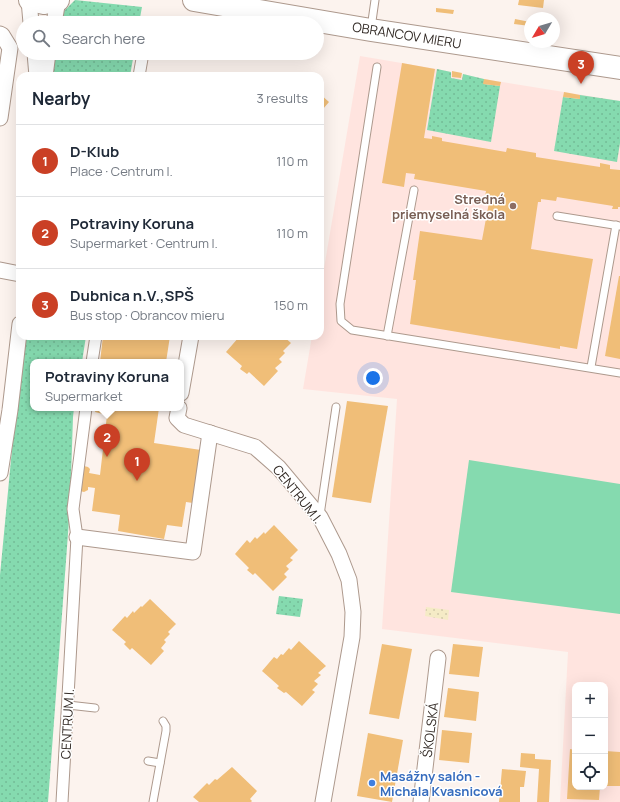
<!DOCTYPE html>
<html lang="en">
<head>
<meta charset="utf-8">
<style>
  :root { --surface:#fff; --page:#f6f6f7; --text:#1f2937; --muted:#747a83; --line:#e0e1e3; --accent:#ca4025 }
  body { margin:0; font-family:Manrope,sans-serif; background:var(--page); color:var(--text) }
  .controls { position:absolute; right:12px; bottom:12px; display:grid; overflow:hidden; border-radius:8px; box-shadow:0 4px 16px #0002 }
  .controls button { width:36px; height:36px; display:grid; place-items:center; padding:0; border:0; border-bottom:1px solid var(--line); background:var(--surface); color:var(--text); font:20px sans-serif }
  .compass { position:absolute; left:524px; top:12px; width:36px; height:36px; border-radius:50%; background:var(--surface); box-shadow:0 4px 16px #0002; rotate:232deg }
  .you { position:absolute; left:373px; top:378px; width:14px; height:14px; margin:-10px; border:3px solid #fff; border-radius:50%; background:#1a73e8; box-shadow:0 0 0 6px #1a73e833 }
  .badge { display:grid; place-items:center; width:26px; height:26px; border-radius:50%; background:var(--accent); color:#fff; font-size:13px; font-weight:700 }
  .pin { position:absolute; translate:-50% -33px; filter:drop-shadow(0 1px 2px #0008) }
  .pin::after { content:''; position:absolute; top:21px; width:14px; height:12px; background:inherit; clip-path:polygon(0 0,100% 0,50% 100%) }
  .popup { position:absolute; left:30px; top:359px; width:154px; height:52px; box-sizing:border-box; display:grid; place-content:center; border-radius:8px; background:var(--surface); filter:drop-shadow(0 1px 3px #0005); font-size:13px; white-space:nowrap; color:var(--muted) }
  .popup b { font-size:15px; color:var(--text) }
  .popup::after { content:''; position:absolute; left:50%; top:100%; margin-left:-8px; border:8px solid transparent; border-top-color:var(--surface) }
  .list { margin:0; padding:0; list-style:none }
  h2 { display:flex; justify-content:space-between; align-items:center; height:52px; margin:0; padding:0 16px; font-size:17px }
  h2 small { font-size:13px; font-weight:400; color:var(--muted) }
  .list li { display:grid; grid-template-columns:26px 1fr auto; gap:12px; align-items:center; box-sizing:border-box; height:72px; padding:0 16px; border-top:1px solid var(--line) }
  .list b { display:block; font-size:15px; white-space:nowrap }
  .list p { margin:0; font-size:13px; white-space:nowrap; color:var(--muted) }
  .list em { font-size:13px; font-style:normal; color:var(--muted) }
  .icon { flex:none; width:22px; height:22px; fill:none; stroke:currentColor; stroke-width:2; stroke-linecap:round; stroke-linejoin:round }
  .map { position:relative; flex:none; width:620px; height:802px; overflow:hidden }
  .search { position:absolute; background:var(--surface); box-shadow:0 4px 16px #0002; left:16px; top:16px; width:308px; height:44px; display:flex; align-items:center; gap:10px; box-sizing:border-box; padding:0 14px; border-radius:22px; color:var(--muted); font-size:15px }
  .panel { position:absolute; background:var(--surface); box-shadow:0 4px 16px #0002; left:16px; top:72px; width:308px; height:268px; border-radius:12px }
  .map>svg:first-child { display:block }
  .education { fill:#ffe4df; fill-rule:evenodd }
  .grass { fill:url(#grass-dots) }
  .sand { fill:url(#sand-dots) }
  .pitch { fill:#85daaf }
  .building { fill:#f0be78 }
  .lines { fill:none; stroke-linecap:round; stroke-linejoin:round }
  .service-casing { stroke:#ad998d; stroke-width:9 }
  .pedestrian-casing { stroke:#ad998d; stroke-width:13 }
  .minor-casing { stroke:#ad998d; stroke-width:17 }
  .primary-casing { stroke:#ad998d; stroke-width:24 }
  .service { stroke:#fff; stroke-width:7 }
  .pedestrian { stroke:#fff; stroke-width:11 }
  .minor { stroke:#fff; stroke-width:15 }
  .primary { stroke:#fff; stroke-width:22 }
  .education-dot { fill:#8d6e63; stroke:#fff; stroke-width:1.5 }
  .shop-dot { fill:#3f7fe0; stroke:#fff; stroke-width:1.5 }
  .labels { text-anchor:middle; stroke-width:3; stroke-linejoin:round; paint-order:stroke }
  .street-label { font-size:13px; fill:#322a25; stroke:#fff }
  .education-label { font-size:13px; font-weight:bold; fill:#785e54; stroke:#fff; text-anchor:end }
  .shop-label { font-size:13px; font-weight:bold; fill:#366cbe; stroke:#fff; text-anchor:start }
</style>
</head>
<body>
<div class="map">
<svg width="620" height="802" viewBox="0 0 620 802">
  <defs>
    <pattern id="grass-dots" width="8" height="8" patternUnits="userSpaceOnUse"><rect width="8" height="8" fill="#85daaf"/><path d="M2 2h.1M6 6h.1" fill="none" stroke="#73bb96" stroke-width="1.8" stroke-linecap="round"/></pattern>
    <pattern id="sand-dots" width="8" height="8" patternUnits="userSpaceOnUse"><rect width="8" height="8" fill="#f5ebc6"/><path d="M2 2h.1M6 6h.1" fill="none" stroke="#d2caaa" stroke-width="1.8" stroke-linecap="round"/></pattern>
  </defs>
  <rect width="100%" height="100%" fill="#fcf3ee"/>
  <path class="education" d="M360,56L437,69L484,79L620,101V802H560L568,652L382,629L397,399L303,389L312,336H320V292ZM575,685H605V787H575Z"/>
  <g class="grass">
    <polygon points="75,0 142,7 139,23 59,23 62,13"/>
    <polygon points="54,53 134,53 130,76 52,76"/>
    <polygon points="437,69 451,72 451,78 462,80 463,74 484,79 484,84 500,86 491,142 427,130"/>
    <polygon points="580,95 620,101 620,143 617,162 554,151 563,97 580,99"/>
    <polygon points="20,336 86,336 82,362 33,362 33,408 74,408 73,417 70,507 48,802 0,802 0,575 13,439"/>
    <polygon points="279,596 303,599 300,617 276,614"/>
  </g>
  <polygon class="sand" points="426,607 449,610 448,620 425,616"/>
  <polygon class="pitch" points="469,460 620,484 620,614 451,592"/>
  <g class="building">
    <polygon points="519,0 544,0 543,8 518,5"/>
    <polygon points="436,8 454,10 453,14 436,12"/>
    <polygon points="515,19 530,22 530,26 514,24"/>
    <polygon points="247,53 291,53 290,59 267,56 260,58 255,57"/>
    <polygon points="402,63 435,69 424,138 432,139 432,136 442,138 442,141 506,152 507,148 536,153 536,157 600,167 600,163 610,165 610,169 620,170 620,207 618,207 618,209 612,209 613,206 557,197 556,201 541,199 541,202 538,202 531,249 593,259 577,349 560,346 560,349 410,324 416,280 413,280 420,231 482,240 490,197 485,196 486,191 414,179 415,174 406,173 404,187 382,183"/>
    <polygon points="452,71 462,73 461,78 452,77"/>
    <polygon points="484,79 501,82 500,86 483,84"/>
    <polygon points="564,92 580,95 580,99 563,97"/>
    <polygon points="320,94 329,102 323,109 324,110 320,115"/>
    <polygon points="619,276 620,276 620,359 605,356"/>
    <polygon points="103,336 170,336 166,362 100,362"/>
    <polygon points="243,336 283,336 291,343 283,351 285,353 279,359 282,362 275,368 278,371 264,386 249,372 247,374 240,369 242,366 226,352 239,337 241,339"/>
    <polygon points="347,401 388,406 371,503 332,497"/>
    <polygon points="96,408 159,408 154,443 201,450 193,503 186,502 182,527 167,525 164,539 118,531 120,515 92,511 95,488 88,487 88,490 84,492 80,491 84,466 88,467 90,469 89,473 100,475 107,415 95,412"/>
    <polygon points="274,525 298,550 290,558 293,560 286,566 289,569 284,574 287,577 273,591 255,573 253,575 247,570 249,568 235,554 247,540 250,543 255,537 257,539 264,532 265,534"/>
    <polygon points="150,599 176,624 168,632 170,634 164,640 166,642 161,648 164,651 151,665 132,648 130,650 124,644 126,642 112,630 125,616 127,618 133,611 134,613 141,606 142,607"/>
    <polygon points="299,641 326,666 318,673 321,675 314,681 318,684 312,690 315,692 302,706 286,692 284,693 277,688 279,686 262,671 274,657 277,659 281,654 283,655 289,648 291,650"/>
    <polygon points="382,644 412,649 399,719 369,714"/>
    <polygon points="453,644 483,647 479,677 449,674"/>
    <polygon points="448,688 479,692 476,721 444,717"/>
    <polygon points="442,730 472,733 469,763 439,760"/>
    <polygon points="368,733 403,740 392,802 357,796"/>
    <polygon points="570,749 575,750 575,787 600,787 599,800 567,799"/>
    <polygon points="605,751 620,752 620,786 605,786"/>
    <polygon points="521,753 535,754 535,759 551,760 549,802 537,802 539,769 520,767"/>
    <polygon points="232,767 257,791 250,799 252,801 251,802 199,802 193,797 207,783 209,785 215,779 217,780"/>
    <polygon points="502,769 526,771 524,787 520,787 520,802 499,802"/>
  </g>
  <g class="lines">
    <g class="service-casing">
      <g id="service">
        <polyline points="371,28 375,0"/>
        <polyline points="377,67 340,304 341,321 352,330 620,373"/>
        <polyline points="557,216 620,226"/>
        <polyline points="387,336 414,190"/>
        <polyline points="591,367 616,225"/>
        <polyline points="320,515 336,407"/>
        <polyline points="68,705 95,708"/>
        <polyline points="148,761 160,763"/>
        <polyline points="153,802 166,731 166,726 163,721"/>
      </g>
    </g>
    <g class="pedestrian-casing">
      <g id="pedestrian">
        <polyline points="139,76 143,53"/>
        <polyline points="92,362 96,336"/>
        <polyline points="62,802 77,537 73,509 86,408"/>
      </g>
    </g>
    <g class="minor-casing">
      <g id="minor">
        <polyline points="29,0 31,23"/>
        <polyline points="54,23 58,0"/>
        <polyline points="0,34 2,35 10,48 0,118"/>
        <polyline points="35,53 37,76"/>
        <polyline points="45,76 48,53"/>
        <polyline points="0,270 20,274"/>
        <polyline points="181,393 191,336"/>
        <polyline points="179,408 177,418 184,425 255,447 279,468 320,517 339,554 349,580 353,612 352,637 323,802"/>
        <polyline points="0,473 10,410 20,324"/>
        <polyline points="77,537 193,552 210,433"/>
        <polyline points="421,802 438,658"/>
      </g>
    </g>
    <g class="primary-casing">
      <g id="primary">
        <polyline points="30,0 44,3 58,0"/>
        <polyline points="194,0 371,30 620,68"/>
      </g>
    </g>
    <use href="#service" class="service"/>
    <use href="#pedestrian" class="pedestrian"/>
    <use href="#minor" class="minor"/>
    <use href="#primary" class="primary"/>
  </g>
  <circle class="education-dot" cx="513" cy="206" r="4"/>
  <circle class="shop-dot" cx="372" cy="783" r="4"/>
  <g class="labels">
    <g class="street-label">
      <text transform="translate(407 35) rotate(9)" y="5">OBRANCOV MIERU</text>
      <text transform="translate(298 494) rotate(51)" y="5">CENTRUM I.</text>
      <text transform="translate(67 724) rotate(-87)" y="5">CENTRUM I.</text>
      <text transform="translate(430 730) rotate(-83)" y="5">ŠKOLSKÁ</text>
    </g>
    <g class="education-label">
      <text x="505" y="204">Stredná<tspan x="505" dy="15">priemyselná škola</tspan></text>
    </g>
    <g class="shop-label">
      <text x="380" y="781">Masážny salón -<tspan x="380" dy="15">Michala Kvasnicová</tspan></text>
    </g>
  </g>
</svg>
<div class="controls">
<button>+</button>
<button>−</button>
<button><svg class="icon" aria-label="locate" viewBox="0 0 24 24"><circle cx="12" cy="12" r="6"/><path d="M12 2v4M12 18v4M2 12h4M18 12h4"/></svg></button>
</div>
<svg class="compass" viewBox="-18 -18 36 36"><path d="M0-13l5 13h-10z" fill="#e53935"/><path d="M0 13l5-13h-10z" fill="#747a83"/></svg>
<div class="you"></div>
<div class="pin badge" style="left:137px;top:481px">1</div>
<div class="pin badge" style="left:107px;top:457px">2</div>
<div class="popup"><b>Potraviny Koruna</b>Supermarket</div>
<div class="pin badge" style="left:581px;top:84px">3</div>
<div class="search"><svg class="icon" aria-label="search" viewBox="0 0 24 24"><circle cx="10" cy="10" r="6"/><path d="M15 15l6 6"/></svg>Search here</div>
<section class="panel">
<h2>Nearby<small>3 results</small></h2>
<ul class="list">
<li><span class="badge">1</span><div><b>D-Klub</b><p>Place · Centrum I.</p></div><em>110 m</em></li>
<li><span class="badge">2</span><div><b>Potraviny Koruna</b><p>Supermarket · Centrum I.</p></div><em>110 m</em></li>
<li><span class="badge">3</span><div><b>Dubnica n.V.,SPŠ</b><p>Bus stop · Obrancov mieru</p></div><em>150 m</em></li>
</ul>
</section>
</div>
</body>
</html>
